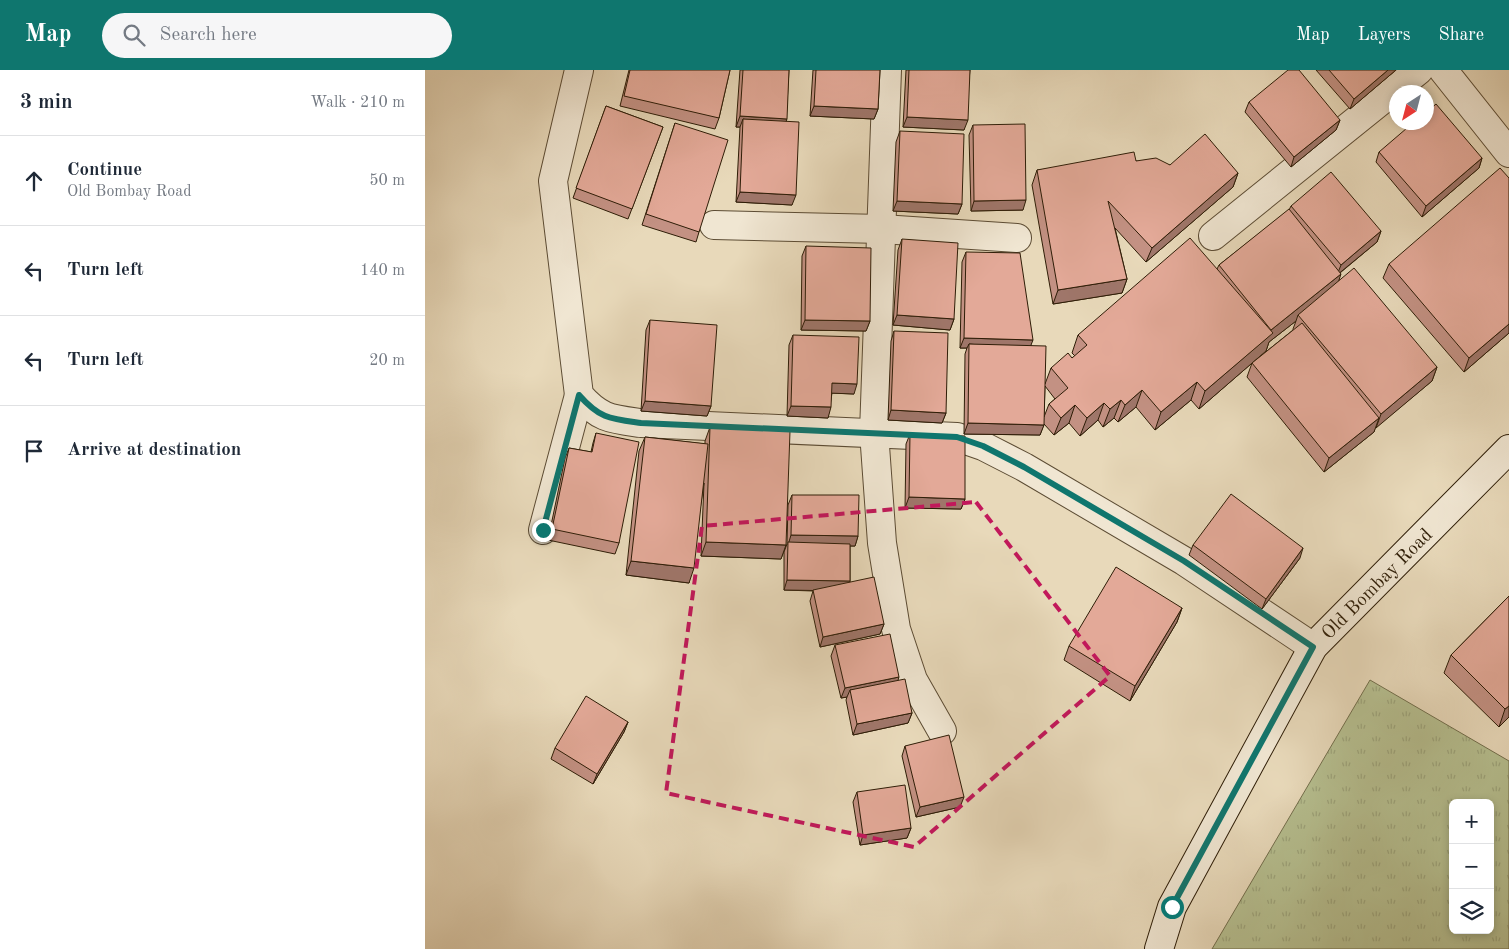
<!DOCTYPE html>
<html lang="en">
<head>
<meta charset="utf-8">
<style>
  :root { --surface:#fff; --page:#f6f6f7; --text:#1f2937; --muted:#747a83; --line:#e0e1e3; --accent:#0f766e }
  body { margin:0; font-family:"Old Standard TT",serif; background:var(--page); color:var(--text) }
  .controls { position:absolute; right:15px; bottom:15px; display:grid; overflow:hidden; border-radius:8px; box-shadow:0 2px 8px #0003 }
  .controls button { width:45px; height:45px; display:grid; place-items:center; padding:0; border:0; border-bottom:1px solid var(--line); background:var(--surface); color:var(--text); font:25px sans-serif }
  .compass { position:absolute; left:964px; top:15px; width:45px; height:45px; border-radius:50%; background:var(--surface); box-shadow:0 2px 8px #0003; rotate:216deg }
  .stop { position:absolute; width:15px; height:15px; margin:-11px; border:4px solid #0f766e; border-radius:50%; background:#fff }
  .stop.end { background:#0f766e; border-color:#fff; box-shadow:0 1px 5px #0008 }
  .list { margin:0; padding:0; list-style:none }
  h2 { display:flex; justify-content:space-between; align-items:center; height:65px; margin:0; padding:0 20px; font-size:21px }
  h2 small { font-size:16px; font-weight:400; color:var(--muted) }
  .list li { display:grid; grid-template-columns:32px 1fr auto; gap:15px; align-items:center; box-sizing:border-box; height:90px; padding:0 20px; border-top:1px solid var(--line) }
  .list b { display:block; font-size:19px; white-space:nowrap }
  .list p { margin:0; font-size:16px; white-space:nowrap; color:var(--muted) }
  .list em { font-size:16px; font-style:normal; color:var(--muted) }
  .icon { flex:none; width:28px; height:28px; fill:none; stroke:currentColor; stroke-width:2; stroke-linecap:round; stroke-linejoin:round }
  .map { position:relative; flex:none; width:1084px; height:879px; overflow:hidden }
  header { display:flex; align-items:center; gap:30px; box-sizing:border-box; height:70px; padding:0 25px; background:var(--accent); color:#fff }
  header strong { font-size:24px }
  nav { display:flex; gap:28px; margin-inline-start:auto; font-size:18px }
  .search { width:350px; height:45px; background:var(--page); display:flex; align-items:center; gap:12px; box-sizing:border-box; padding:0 18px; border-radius:28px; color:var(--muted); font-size:19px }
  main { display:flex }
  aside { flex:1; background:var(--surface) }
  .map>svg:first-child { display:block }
  .grass { fill:url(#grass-tufts); stroke:#726e4c; fill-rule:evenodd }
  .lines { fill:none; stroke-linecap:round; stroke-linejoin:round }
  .minor-casing { stroke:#5c4c34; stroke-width:30 }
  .secondary-casing { stroke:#2e1d07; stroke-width:30 }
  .minor { stroke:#f0e6d2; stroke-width:28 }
  .secondary { stroke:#f0e6d2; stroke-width:28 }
  .wall { fill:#c39183; stroke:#2e1d07; fill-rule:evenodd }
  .shaded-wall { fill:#9f766a; stroke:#2e1d07 }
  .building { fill:#e3a998; stroke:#2e1d07 }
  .route { stroke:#0f766e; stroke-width:6 }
  .marked { fill:none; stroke:#c2185b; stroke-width:4; stroke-dasharray:10 6; stroke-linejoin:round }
  .labels { text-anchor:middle; stroke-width:4; stroke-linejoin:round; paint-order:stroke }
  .street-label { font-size:19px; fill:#2e1d07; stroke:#f0e6d2 }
</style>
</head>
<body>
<header>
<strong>Map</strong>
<div class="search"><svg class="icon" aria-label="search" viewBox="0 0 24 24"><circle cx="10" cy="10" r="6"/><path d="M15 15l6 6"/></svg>Search here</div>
<nav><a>Map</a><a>Layers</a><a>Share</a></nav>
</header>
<main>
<aside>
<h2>3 min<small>Walk · 210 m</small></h2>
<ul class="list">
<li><svg class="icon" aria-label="ahead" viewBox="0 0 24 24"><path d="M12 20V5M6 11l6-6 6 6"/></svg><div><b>Continue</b><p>Old Bombay Road</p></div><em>50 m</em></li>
<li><svg class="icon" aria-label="left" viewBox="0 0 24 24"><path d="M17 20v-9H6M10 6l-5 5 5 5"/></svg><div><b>Turn left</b></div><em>140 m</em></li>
<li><svg class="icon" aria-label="left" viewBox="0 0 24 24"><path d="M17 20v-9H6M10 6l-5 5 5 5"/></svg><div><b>Turn left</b></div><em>20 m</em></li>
<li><svg class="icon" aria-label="arrive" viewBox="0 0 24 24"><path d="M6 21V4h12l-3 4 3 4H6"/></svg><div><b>Arrive at destination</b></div></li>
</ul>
</aside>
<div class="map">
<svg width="1084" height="879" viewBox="0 0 1084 879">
  <defs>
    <pattern id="grass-tufts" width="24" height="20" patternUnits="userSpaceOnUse" patternTransform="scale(1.25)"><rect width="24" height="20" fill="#b6bf90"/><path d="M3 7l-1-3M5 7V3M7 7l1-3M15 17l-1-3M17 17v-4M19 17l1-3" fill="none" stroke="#9da47b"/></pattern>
  </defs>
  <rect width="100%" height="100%" fill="#e8d9ba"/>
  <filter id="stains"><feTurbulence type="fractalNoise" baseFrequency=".004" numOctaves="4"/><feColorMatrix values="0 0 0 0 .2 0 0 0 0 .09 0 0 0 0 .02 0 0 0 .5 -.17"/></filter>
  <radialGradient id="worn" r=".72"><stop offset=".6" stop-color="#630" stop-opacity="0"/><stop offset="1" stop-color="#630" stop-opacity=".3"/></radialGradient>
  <path class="grass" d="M945,610L1084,691V879H787ZM1028,733H1065V860H1028Z"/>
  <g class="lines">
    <g class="minor-casing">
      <g id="minor">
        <path d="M154,0L128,111L154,325C175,349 186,349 216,353L532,367L558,376L599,397L759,491L888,577"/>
        <polyline points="462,0 449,362 457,473 471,559 488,610 517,661"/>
        <polyline points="1018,0 1084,83"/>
        <polyline points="289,155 457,159 592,168"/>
        <polyline points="788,166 994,0"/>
        <polyline points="118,460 154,325"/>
      </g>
    </g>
    <g class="secondary-casing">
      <polyline id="secondary" points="734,879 747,837 888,577 1084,379"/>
    </g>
    <use href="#minor" class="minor"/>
    <use href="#secondary" class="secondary"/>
  </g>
  <g class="wall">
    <polygon points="204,0 305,0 294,48 290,59 195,36"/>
    <polygon points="315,0 364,0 361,51 367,135 311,132 315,57 311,57"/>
    <polygon points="388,0 455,0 453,39 449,49 385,46"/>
    <polygon points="481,0 545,0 539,60 478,57"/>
    <polygon points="891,0 971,0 925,39"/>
    <polygon points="824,32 915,50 911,60 866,97 820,42"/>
    <polygon points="181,36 238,57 203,149 148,128"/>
    <polygon points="250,53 274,162 271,172 217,155"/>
    <polygon points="548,55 598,140 546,141 544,65"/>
    <polygon points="475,61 537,134 533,144 468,141 471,72"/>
    <polygon points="954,82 1057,88 1054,98 997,147 951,92"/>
    <polygon points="711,91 813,103 808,117 721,192 690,158 702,209 697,223 628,234 607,115 612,100"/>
    <path d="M866,136L956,161L952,172L915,203L914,211L1012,297L1007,311L950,358L949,362L899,402L822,307L827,293L868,260V259L871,251L844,272L841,281L774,339L766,330L730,360L711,337L693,352L689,348L678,357L673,350L655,366L644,353L629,365L619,354L615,365L539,364L540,284L542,278H535L537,192L541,182L606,275L620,314L626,298L647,288L650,286L647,283L653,265L792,199L794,195L864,140ZM620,316L630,329L624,334L619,347Z"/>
    <polygon points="477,169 529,249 525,260 468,255 473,180"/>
    <polygon points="381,176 445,251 441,261 376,260 377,186"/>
    <polygon points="964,194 1084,263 1039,302 958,208"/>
    <polygon points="225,250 286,336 282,346 216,341 221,260"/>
    <polygon points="469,261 521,343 517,353 463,350 466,271"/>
    <polygon points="368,265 429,324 407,323 403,348 362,346 364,275"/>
    <polygon points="285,357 361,475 356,489 276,486 279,413 264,513 201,505 214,381 220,367 280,374 280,371"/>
    <polygon points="171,363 194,473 190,484 123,470 140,388 144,378 166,382 168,373"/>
    <polygon points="485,364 540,429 536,439 480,438 481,374"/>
    <polygon points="367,425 433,466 430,476 425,476 425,513 459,554 455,564 395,577 385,531 388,521 359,520 359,482 362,474 363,435"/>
    <polygon points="768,475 875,488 837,539 764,485"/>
    <polygon points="1084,526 1084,647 1074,657 1019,603 1026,585"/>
    <polygon points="757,538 752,552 705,631 639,590 644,576"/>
    <polygon points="410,575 473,610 487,643 483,653 428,665 421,630 422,627 416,628 406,586"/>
    <polygon points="203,652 199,662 168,714 126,689 130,678"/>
    <polygon points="480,676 535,737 491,747 477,686"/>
    <polygon points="432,722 486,758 482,768 435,775 428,732"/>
  </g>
  <g class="shaded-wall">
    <polygon points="963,0 971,0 925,39 929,29"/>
    <polygon points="389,36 453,39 449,49 385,46"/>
    <polygon points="315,46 362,49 358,59 318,49 315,57 311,57"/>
    <polygon points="482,47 543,50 539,60 478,57"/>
    <polygon points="915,50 911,60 866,97 869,87"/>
    <polygon points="1057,88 1054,98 997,147 1001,136"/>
    <polygon points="813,103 808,117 721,192 727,178"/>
    <polygon points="315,122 371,125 367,135 311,132"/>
    <polygon points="601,130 598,140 546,141 549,131"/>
    <polygon points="472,131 537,134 533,144 468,141"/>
    <polygon points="956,161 952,172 912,205 916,195"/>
    <polygon points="916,204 911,219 873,245 871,251 844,272 841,281 774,339 780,321 844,266 846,260"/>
    <polygon points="702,209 697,223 628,234 633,220"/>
    <polygon points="472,245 529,249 525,260 468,255"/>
    <polygon points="380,250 445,251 441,261 376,260"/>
    <polygon points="1084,254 1084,263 1039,302 1044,288"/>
    <polygon points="539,268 608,270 604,280 544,274 542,278 535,278"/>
    <polygon points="1012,297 1007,311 951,358 956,344"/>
    <polygon points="772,312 766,330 730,360 736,342"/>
    <polygon points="407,313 432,314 429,324 403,323"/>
    <polygon points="717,320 711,337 693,352 700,335"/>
    <polygon points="696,330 689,348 678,357 685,339"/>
    <polygon points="220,331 286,336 282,346 216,341"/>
    <polygon points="679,333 673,350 655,366 662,348"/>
    <polygon points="650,335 644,353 629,365 636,348"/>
    <polygon points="366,336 406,337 403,348 362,346"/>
    <polygon points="466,340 521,343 517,353 463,350"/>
    <polygon points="954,348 949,362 899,402 904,388"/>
    <polygon points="543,353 619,355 615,365 539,364"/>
    <polygon points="484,427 540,429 536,439 480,438"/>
    <polygon points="366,465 433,466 430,476 363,475"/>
    <polygon points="281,472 361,475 356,489 276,486"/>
    <polygon points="878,478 875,488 837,539 841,529"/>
    <polygon points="206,491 269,498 264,513 201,505"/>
    <polygon points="362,510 425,511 421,521 359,520"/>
    <polygon points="757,538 752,552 705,631 710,616"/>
    <polygon points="459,554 455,564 395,577 398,567"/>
    <polygon points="474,607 471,617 425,620 422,627 416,628 420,618"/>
    <polygon points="1084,636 1084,647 1074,657 1080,639"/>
    <polygon points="487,643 483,653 428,665 432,654"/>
    <polygon points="203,652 199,662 168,714 172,704"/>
    <polygon points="539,727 535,737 491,747 495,737"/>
    <polygon points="486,758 482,768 435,775 438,765"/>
  </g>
  <g class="building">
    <polygon points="205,0 305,0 294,48 199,26"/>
    <polygon points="318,0 364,0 362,49 315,46"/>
    <polygon points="391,0 455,0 453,39 389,36"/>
    <polygon points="484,0 545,0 543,50 482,47"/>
    <polygon points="863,0 874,0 915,50 869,87 824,32"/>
    <polygon points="904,0 963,0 929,29"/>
    <polygon points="1011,34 1057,88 1001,136 954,82 989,52 1002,52 1002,42"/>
    <polygon points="181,36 238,57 207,139 151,118"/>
    <polygon points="318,49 374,52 371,125 315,122"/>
    <polygon points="250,53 303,70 274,162 221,144"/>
    <polygon points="600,54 601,130 549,131 548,55"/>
    <polygon points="475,61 539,64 537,134 472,131"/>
    <polygon points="780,64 813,103 727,178 683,131 702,209 633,220 612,100 709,82 711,91 731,88 745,95"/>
    <polygon points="1075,98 1084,108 1084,254 1044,288 964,194"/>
    <polygon points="906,102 956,161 916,195 866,136"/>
    <polygon points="864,139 916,204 846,260 794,195"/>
    <polygon points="765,168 848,263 780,321 772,312 736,342 717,320 700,335 696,330 685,339 679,333 662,348 650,335 636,348 624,334 643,318 626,298 643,283 647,288 662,275 653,265"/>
    <polygon points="477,169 533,173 529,249 472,245"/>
    <polygon points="381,176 446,178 445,251 380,250"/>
    <polygon points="541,182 595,183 608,270 539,268"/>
    <polygon points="929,198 1012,297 956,344 873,245"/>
    <polygon points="225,250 292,255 286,336 220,331"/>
    <polygon points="877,253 954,348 904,388 827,293"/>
    <polygon points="469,261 523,263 521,343 466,340"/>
    <polygon points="368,265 434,267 432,314 407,313 406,337 366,336"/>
    <polygon points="544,274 621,276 619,355 543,353"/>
    <polygon points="285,357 365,361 361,475 281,472"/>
    <polygon points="171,363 214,372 194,473 127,459 144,378 167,382"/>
    <polygon points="485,364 540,366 540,429 484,427"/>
    <polygon points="220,367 283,374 269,498 206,491"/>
    <polygon points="806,424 878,478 841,529 768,475"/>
    <polygon points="367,425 434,425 433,466 366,465"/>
    <polygon points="363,472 425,474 425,511 362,510"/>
    <polygon points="691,497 757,538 710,616 644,576"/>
    <polygon points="449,507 459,554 398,567 388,520"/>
    <polygon points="1084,526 1084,636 1080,639 1026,585"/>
    <polygon points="465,564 474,607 420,618 410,575"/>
    <polygon points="480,609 487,643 432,654 425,620"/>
    <polygon points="161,626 203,652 172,704 130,678"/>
    <polygon points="524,665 539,727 495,737 480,676"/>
    <polygon points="480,715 486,758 438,765 432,722"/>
  </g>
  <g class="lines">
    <path class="route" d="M118,460L154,325C175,349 186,349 216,353L532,367L558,376L599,397L759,491L888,577L747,837"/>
  </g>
  <path class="marked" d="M551,432L685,606L489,777L241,723L277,456Z"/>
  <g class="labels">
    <g class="street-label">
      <text transform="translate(951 513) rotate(-45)" y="7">Old Bombay Road</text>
    </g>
  </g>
  <rect width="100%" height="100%" filter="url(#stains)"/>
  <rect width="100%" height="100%" fill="url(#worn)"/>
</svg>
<div class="controls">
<button>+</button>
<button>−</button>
<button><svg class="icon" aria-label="layers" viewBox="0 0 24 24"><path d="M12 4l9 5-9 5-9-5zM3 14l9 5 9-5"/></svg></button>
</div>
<svg class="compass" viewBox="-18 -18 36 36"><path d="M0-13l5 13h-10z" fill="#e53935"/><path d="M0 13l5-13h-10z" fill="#747a83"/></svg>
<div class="stop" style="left:747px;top:837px"></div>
<div class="stop end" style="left:118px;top:460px"></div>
</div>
</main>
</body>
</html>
